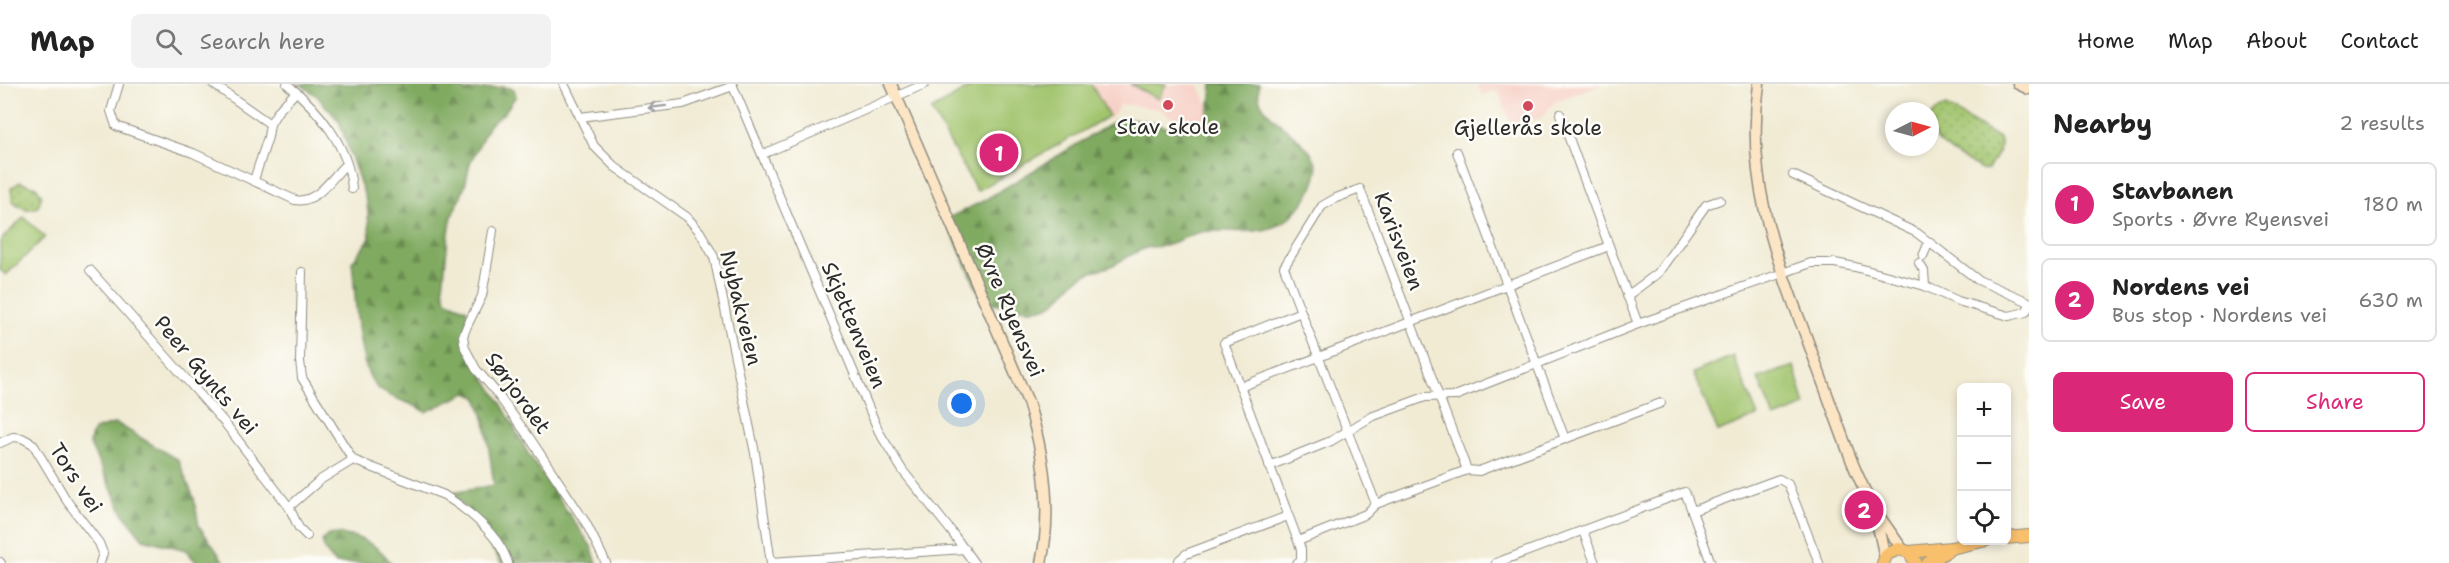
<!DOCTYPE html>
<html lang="en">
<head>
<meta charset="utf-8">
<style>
  :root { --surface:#fff; --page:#f2f2f2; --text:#222; --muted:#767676; --line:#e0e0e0; --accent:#db2777 }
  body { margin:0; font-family:"Shantell Sans",sans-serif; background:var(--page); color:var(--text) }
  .controls { position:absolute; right:18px; bottom:18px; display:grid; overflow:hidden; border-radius:9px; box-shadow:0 3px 9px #0003 }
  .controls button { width:54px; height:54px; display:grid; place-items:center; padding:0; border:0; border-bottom:2px solid var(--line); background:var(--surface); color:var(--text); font:30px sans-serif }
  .compass { position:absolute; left:1885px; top:18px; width:54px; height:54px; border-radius:50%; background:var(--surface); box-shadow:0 3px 9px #0003; rotate:84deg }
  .you { position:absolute; left:962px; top:320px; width:21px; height:21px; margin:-15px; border:4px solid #fff; border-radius:50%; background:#1a73e8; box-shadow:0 0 0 9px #1a73e833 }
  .badge { display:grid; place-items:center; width:39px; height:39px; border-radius:50%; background:var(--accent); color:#fff; font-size:20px; font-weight:700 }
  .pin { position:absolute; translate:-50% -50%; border:3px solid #fff; box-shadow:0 2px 6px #0006 }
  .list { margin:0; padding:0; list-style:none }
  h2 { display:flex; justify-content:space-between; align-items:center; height:78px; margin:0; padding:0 24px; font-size:26px }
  h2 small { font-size:20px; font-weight:400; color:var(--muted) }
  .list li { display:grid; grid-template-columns:39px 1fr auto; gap:18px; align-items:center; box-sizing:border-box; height:84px; margin:0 12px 12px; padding:0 12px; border:2px solid var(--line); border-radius:9px }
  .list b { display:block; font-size:22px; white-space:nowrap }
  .list p { margin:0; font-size:20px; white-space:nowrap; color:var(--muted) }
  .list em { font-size:20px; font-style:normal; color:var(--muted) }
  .actions { display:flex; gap:12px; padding:18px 24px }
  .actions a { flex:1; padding:14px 0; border:2px solid var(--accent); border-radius:9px; text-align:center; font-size:21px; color:var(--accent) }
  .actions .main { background:var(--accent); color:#fff }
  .icon { flex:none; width:33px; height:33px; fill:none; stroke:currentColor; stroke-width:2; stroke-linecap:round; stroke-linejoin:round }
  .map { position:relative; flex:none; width:2029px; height:479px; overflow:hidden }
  header { display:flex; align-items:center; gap:36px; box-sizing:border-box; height:84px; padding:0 30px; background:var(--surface); border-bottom:2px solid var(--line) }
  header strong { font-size:28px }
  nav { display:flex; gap:33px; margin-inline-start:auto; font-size:21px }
  .search { width:420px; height:54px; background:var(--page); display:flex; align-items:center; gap:15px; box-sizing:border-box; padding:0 21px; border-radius:9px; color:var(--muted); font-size:22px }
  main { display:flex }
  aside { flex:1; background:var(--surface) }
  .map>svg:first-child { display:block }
  .built { fill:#f7d1c7 }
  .green { fill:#a1c46d; stroke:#66784c; stroke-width:1.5 }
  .forest { fill:url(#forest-firs); stroke:#566a46; stroke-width:1.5 }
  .park { fill:url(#park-dots); stroke:#66784c; stroke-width:1.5 }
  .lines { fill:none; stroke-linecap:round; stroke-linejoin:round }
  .street-casing { stroke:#8e8b80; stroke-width:10 }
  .secondary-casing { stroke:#8e8b80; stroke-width:13 }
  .primary-casing { stroke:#8e8b80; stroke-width:14 }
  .street { stroke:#fff; stroke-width:8 }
  .secondary { stroke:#fce5c4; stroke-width:10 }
  .primary { stroke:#f8bf6c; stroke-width:12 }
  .oneway { stroke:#a0a0a0 }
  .poi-dot { fill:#d1495b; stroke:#fdfcf7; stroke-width:2 }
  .labels { text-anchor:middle; stroke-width:5; stroke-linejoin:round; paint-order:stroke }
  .poi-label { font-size:21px; fill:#2b2b2b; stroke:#fdfcf7 }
  .street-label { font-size:21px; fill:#2b2b2b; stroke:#fdfcf7 }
</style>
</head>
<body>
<header>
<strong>Map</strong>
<div class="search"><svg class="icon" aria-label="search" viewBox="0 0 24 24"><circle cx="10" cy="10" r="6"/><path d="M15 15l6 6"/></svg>Search here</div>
<nav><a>Home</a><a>Map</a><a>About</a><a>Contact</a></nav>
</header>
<main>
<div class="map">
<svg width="2029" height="479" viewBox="0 0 2029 479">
  <defs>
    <pattern id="forest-firs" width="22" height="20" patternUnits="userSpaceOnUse" patternTransform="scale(1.5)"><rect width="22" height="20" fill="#80aa60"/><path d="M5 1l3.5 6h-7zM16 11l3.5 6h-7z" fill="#698b4f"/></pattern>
    <pattern id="park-dots" width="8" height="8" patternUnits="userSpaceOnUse" patternTransform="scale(1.5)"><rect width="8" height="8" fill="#a1c46d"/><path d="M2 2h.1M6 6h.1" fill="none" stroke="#839f5a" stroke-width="1.8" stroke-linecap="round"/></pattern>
  </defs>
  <rect width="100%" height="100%" fill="#fdfcf7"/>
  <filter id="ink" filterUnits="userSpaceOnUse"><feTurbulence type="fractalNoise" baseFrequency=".0167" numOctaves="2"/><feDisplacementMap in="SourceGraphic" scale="12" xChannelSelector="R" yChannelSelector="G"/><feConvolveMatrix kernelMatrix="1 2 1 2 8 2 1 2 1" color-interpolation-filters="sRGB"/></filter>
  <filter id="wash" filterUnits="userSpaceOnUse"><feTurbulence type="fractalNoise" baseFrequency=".008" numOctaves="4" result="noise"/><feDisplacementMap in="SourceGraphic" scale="24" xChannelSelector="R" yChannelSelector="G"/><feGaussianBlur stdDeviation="1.35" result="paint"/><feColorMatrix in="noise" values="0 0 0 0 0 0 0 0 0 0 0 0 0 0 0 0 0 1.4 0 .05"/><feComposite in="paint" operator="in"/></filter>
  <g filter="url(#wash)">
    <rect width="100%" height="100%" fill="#f1ebd4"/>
    <g class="built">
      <polygon points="1091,0 1198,0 1208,22 1206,42 1186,43 1159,25 1120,20 1111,35"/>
      <polygon points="1476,0 1603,0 1556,17 1542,33 1513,44 1498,6 1483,11"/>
    </g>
    <g class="green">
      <polygon points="976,0 1091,0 1109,32 977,107 931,26"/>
      <polygon points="1130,0 1166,0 1158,15"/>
      <polygon points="24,133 45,153 6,191 0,186 0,157"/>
      <polygon points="1733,272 1758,332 1718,348 1693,289"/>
      <polygon points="1794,282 1805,322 1774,334 1758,294"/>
    </g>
    <g class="forest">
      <path d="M300,0H460L465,7L503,3L514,5L516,12L504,29L489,41L470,79L465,102L452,132L448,154L443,203L446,216L467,225V266L501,319L529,371L591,462L597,479H501L480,443L453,409L494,401L485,337L477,313L466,309L426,328C412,318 394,316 380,306C356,289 356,208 352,178L370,154L367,119L339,37L317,12Z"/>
      <path d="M1212,0H1259C1259,4 1258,10 1259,14C1265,37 1319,60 1317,87C1315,106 1296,133 1278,141C1254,153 1227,144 1202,148C1189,150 1180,157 1168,161C1161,163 1153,162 1146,164C1134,168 1124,176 1113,181C1102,186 1090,187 1079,194C1065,203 1060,221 1041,224C1024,228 1002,218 983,219L946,135L983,117L1117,36C1161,27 1209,84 1212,0Z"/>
      <polygon points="116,339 178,376 194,414 199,442 225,479 197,479 186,466 143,455 124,431 89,359 94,346"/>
      <path d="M338,450C360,452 378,460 391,479H335L325,467L322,457L328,451Z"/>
    </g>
    <g class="park">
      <path d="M1946,22L1999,54L2001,62L1988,86H1981C1966,76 1921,56 1931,33C1934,27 1940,24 1946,22Z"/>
      <polygon points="20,98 36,103 42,111 38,123 26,126 12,117 11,104"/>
    </g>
  </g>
  <g filter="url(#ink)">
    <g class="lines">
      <g class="street-casing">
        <g id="street">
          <path d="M119,0L111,27L116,42L193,69L295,116C317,120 332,93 346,80"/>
          <polyline points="213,0 270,40"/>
          <path d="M287,0C318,25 349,62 352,105"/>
          <polyline points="564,0 594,62 615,83 687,133 700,148 714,173 755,369 771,479"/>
          <polyline points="732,0 879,348 903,387 951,447 974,479"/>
          <polyline points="1560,30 1638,240"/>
          <polyline points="580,33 683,20 733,2"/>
          <polyline points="1457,68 1565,355"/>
          <polyline points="763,70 925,0"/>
          <polyline points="1793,91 1917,149 1978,196 2029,218"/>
          <polyline points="254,96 268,53 270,40 278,27 296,8"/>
          <polyline points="493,147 482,212 467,242 463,252 465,264 476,285 495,307 529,353 586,439 606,479"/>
          <polyline points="1923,172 1929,158"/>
          <polyline points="1919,179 1924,187 1925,202"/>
          <polyline points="90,186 224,338 289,423"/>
          <path d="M302,188L300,277L302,294L353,376L444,411C469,427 499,450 508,479"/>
          <polyline points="1627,212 1658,189 1706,121 1720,116"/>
          <polyline points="1301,228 1376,420"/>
          <polyline points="1240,303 1609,162"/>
          <polyline points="0,359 13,353 22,354 33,360 67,417 99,459 103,469 100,479"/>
          <polyline points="1269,382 1331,357 1371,333 1425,313 1455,312 1638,240 1811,179 1835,179 1855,183 1925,202 1958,217 2009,232 2026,228 2029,222"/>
          <polyline points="1692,427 1711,479"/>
          <polyline points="1583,447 1595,479"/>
          <polyline points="307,452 299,444 289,423 320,396 353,376"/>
          <polyline points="1298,457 1366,430 1376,420 1467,386 1479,387 1661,319"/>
          <polyline points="0,478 1,479"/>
          <polyline points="771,478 965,465"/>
          <polyline points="1179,479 1179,476 1186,470 1288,432"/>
          <polyline points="1297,479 1301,476 1301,465 1224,259 1301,228 1284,183 1322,122 1336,114 1360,105 1467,386"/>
          <polyline points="1496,479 1685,408 1692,427 1779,395 1788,400 1819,479"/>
        </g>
      </g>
      <g class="secondary-casing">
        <g id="secondary">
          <path d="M891,0L1028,318C1044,370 1053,425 1041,479"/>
          <path d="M1759,0C1746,90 1772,164 1804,247C1820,290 1835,333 1851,375C1857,391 1865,406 1871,421C1878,438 1881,456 1885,474"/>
          <polyline points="2018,0 2029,5"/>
          <polyline points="1877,429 1903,466"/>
        </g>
      </g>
      <g class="primary-casing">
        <g id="primary">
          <polyline points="2006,454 2029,452"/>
          <polyline points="1909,468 1951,464 1987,456"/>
          <polyline points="1883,479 1887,470 1899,465 1909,468 1916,479"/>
          <polyline points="1928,479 1950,465"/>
        </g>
      </g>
      <use href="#street" class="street"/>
      <use href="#secondary" class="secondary"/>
      <use href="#primary" class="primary"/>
    </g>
    <defs><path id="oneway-shaft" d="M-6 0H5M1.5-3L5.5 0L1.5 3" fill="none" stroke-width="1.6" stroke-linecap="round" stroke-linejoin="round" transform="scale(1.5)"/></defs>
    <use class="oneway" href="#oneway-shaft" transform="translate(657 23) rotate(173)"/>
  </g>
  <g class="poi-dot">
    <circle cx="1168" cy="21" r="6"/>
    <circle cx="1528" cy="22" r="6"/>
  </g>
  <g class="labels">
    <g class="poi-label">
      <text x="1168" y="50">Stav skole</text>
      <text x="1528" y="51">Gjellerås skole</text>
    </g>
    <g class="street-label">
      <text transform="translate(1399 157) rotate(69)" y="7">Karisveien</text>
      <text transform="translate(741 224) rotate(76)" y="7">Nybakveien</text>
      <text transform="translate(1010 226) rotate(67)" y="7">Øvre Ryensvei</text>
      <text transform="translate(854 241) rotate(67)" y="7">Skjettenveien</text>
      <text transform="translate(206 291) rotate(50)" y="7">Peer Gynts vei</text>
      <text transform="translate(518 309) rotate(54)" y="7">Sørjordet</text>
      <text transform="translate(76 394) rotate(57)" y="7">Tors vei</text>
    </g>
  </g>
</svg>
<div class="controls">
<button>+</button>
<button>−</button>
<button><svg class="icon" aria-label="locate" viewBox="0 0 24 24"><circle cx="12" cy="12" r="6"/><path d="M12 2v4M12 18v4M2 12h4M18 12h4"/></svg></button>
</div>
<svg class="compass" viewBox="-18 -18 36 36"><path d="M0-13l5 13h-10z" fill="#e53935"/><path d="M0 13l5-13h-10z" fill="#767676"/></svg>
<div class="you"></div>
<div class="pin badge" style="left:999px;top:69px">1</div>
<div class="pin badge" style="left:1864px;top:426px">2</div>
</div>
<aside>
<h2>Nearby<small>2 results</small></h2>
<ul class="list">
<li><span class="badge">1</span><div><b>Stavbanen</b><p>Sports · Øvre Ryensvei</p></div><em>180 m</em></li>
<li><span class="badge">2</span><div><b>Nordens vei</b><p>Bus stop · Nordens vei</p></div><em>630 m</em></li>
</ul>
<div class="actions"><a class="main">Save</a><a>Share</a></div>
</aside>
</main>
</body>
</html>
